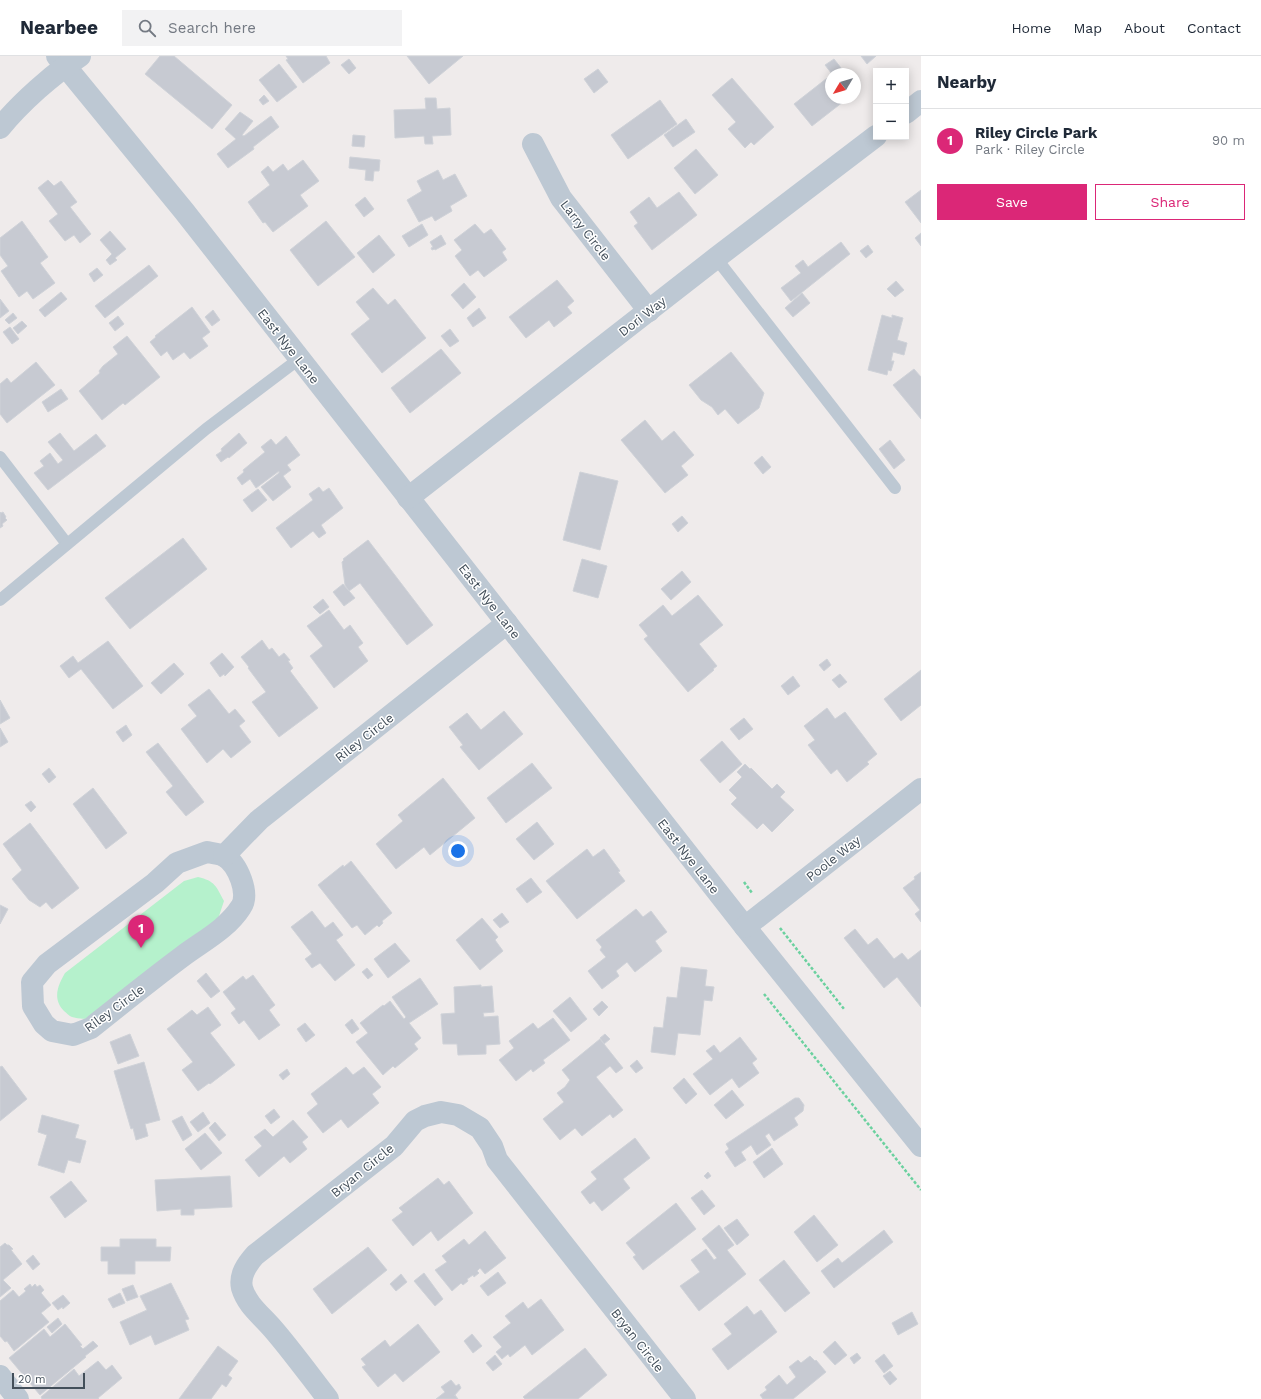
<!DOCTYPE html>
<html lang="en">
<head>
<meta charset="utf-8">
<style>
  :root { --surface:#fff; --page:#f2f2f3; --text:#1f2937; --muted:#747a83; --line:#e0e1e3; --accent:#db2777 }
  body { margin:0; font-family:"Work Sans",sans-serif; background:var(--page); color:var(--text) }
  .controls { position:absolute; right:12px; top:12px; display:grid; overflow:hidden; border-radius:0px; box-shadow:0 2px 10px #0003 }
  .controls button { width:36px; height:36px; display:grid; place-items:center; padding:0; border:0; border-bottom:1px solid var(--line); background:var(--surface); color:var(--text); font:20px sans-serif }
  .compass { position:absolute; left:825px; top:12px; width:36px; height:36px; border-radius:50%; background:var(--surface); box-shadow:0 2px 10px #0003; rotate:232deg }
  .scale { position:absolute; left:12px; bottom:10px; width:73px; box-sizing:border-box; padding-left:4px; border:2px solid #434f5a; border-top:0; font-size:11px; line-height:14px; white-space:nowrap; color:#434f5a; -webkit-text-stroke:3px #fff; paint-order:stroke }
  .you { position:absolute; left:458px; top:795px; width:14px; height:14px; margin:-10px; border:3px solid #fff; border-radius:50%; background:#1a73e8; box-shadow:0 0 0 6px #1a73e833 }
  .badge { display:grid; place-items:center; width:26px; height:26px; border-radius:50%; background:var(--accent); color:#fff; font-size:13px; font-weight:700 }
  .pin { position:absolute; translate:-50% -33px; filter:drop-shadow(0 1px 2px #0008) }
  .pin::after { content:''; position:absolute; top:21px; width:14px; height:12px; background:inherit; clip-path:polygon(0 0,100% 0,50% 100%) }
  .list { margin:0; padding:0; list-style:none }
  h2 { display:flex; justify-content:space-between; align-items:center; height:52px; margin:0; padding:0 16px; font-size:17px }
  h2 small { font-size:13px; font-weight:400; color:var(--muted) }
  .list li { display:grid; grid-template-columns:26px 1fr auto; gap:12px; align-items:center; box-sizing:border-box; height:64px; padding:0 16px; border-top:1px solid var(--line) }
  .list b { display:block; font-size:15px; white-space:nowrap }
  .list p { margin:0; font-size:13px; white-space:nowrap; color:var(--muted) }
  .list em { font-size:13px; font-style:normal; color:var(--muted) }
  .actions { display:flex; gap:8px; padding:12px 16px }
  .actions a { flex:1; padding:9px 0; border:1px solid var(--accent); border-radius:0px; text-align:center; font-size:14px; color:var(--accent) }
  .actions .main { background:var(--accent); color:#fff }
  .icon { flex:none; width:22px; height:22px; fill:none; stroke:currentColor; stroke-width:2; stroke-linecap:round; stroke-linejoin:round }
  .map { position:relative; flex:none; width:921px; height:1343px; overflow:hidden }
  header { display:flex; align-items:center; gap:24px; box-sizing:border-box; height:56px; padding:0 20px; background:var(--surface); border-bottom:1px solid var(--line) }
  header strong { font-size:19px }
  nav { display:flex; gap:22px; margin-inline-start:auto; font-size:14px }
  .search { width:280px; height:36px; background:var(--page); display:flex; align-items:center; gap:10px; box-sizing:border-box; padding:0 14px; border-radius:0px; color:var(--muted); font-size:15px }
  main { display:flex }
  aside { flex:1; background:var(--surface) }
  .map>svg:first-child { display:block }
  .green { fill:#b5f1cc }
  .building { fill:#c7cad2; stroke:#cfd2d8 }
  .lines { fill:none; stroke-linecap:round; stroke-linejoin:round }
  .path { stroke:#6bd19f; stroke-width:2.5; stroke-dasharray:3 2; stroke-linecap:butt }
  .service { stroke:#bdc8d3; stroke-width:12 }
  .minor { stroke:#bdc8d3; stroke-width:22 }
  .labels { text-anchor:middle; stroke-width:3; stroke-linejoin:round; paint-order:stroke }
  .street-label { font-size:13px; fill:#434f5a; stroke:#fff }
</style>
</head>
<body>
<header>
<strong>Nearbee</strong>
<div class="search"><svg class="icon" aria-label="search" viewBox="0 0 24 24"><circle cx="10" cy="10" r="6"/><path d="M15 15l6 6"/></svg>Search here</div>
<nav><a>Home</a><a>Map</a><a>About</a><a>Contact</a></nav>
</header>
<main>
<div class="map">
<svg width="921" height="1343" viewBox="0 0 921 1343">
  <rect width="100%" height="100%" fill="#efebeb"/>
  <path class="green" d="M198,821C215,825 216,830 224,845L217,866L94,963C87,963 79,963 72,961C69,960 67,957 64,955C52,943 58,929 65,917L184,825Z"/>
  <g class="building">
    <polygon points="160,0 174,0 232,49 212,73 145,18"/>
    <polygon points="286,0 326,0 330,7 303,27 286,4 288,3"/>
    <polygon points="407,0 463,0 429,28"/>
    <polygon points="861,0 876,0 867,8"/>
    <polygon points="349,3 356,12 349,18 341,9"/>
    <polygon points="834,3 841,12 846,18 832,18 825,9"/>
    <polygon points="279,8 297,31 277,46 259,24"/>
    <polygon points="598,13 608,26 594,37 584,23"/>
    <polygon points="831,19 831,42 848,42 812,70 794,48"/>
    <polygon points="732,22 774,71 754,89 751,86 745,92 728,73 736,66 712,39"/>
    <polygon points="264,39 269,45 263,49 259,44"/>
    <polygon points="425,42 436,42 437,53 450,52 451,79 432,80 433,88 425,88 424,80 395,82 394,54 426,53"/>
    <polygon points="660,44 677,68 628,103 611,79"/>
    <polygon points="240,56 253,65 242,79 244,80 271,60 279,71 253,91 254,93 228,112 217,98 236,83 225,73"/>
    <polygon points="686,63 695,76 673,91 664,79"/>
    <polygon points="353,79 365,80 364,91 352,90"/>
    <polygon points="696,93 718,119 695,138 674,112"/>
    <polygon points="350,101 380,104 379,115 374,115 373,125 365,124 366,114 349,112"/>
    <polygon points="303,104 319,125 300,139 308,150 273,176 265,166 263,167 248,146 270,129 261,116 268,110 273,116 283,108 288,115"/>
    <polygon points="438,114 443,124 455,118 467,140 450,150 452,155 435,165 432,160 419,166 407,144 422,135 417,125"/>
    <polygon points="48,124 54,130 61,125 77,146 70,151 91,178 80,187 74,179 65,185 49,165 58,158 38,132"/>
    <polygon points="921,134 921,167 905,146"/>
    <polygon points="679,136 697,159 652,194 634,170 638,167 630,156 649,141 657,152"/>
    <polygon points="365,141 374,153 364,161 355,149"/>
    <polygon points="22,165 48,201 40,207 55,227 33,243 27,235 19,241 1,215 8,210 0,199 0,182"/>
    <polygon points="326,165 355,201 318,230 290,194"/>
    <polygon points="422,168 428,179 409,191 402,180"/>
    <polygon points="475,168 484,178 491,173 506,193 502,196 507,204 484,221 478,214 470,220 455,200 462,194 454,184"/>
    <polygon points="110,175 126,193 115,202 117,204 110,209 106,204 112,198 100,184"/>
    <polygon points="921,177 921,190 915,182"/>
    <polygon points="379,179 395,199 373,217 357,197"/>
    <polygon points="441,179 446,188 435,194 435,193 432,194 431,192 433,191 430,186"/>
    <polygon points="841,186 850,198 791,245 781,232 801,217 795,210 803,204 808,211"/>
    <polygon points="868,189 873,196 866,202 860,195"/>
    <polygon points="149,209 158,220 105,262 95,250"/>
    <polygon points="97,212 103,219 94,226 89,218"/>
    <polygon points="557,224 574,245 567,251 572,257 554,271 549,264 526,282 509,261"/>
    <polygon points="896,225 904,234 895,241 887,233"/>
    <polygon points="464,227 476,241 463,253 451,239"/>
    <polygon points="373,232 388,249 395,243 426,282 382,317 351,278 370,263 356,246"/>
    <polygon points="61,236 67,243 45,261 39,254"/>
    <polygon points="802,237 810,247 793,261 785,252"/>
    <polygon points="0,243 9,255 0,262"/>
    <polygon points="192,251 210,276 202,282 208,290 190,303 184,296 173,304 167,295 161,300 150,286 156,281 155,280"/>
    <polygon points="479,252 486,262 473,271 467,262"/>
    <polygon points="213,254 220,264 212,270 205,261"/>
    <polygon points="13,257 17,262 9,268 5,264"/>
    <polygon points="882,259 892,262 892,259 903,262 897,284 907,287 904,299 893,296 891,305 894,305 891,315 888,314 887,319 868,314"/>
    <polygon points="118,260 124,268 115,275 109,267"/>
    <polygon points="22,265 27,270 18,278 13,272"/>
    <polygon points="10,271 19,283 12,288 3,276"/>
    <polygon points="450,273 459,285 450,291 441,280"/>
    <polygon points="127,280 160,321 125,349 123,347 102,364 79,335 100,317 99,315 103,310 118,298 113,291"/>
    <polygon points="441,293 461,317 410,357 391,332"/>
    <polygon points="731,296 764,337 759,352 738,368 725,353 718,359 712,351 701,344 689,329"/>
    <polygon points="36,306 55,329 7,367 0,358 0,328 7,322 11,327"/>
    <polygon points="914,313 921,321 921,363 893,329"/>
    <polygon points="61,333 68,343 48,356 42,346"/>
    <polygon points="645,364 662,385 674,375 694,399 681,410 688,419 665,437 621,384"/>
    <polygon points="60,377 74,395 96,378 106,390 48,434 34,417 44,410 40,405 50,397 58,408 63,404 48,386"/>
    <polygon points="239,377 247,387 229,402 228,401 221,406 216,399 222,395 221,393"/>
    <polygon points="286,380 300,399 287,409 291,414 283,420 291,431 273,445 261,431 279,417 279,415 256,432 250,423 242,429 237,422 244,416 243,414 265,396 261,391 271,383 276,389"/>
    <polygon points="890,384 905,404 894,413 879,393"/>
    <polygon points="762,400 771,411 763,418 754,407"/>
    <polygon points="580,416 618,425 600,494 563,484"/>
    <polygon points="319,431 323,436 329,432 343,452 321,469 326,477 319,482 313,475 291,492 276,472 313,444 309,438"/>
    <polygon points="258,433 267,444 252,456 243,444"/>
    <polygon points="0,456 1,457 3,456 6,461 5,462 7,464 2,468 3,470 0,472"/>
    <polygon points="682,460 688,467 678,476 672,468"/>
    <polygon points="183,482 207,513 130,573 105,542"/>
    <polygon points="368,484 433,569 407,589 360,527 349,535 345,529 342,506 344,504 343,503"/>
    <polygon points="582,503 607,510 598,542 573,535"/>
    <polygon points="682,515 691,526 671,544 661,533"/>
    <polygon points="343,528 355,542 344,550 333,536"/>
    <polygon points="698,539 723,569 699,588 717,610 713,613 714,614 688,636 644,583 648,580 639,569 663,549 672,560"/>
    <polygon points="323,543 329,551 320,558 313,551"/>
    <polygon points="329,554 344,574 350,569 363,587 358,591 368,605 334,632 310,600 323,590 307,570"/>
    <polygon points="262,584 269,594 272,592 279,601 284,597 290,604 288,605 293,612 290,615 318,652 279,681 252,646 266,636 248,612 249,611 241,601"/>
    <polygon points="108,585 143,630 113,653 81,613 69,622 60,610 73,600 78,607"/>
    <polygon points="222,597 234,611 225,620 224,618 220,621 210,607"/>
    <polygon points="827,603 831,609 824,615 819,609"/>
    <polygon points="174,607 184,618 161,638 151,627"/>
    <polygon points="921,614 921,649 901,665 884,643"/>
    <polygon points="840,618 847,626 839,632 832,624"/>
    <polygon points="793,620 800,630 788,639 781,630"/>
    <polygon points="209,633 229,658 235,653 245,665 239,670 251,686 231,702 223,693 207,707 181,673 197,660 188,649"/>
    <polygon points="0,644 10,662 0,668"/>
    <polygon points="827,652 835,663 845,656 877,698 867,706 869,708 847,726 837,713 831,718 808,689 815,684 804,670"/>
    <polygon points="504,655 523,678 479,714 460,691 463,689 449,671 467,657 481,674"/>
    <polygon points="744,662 753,673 739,684 730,673"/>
    <polygon points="126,669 132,679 123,686 116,676"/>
    <polygon points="0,672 8,686 0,691"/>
    <polygon points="722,685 742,708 720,727 700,704"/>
    <polygon points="158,687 204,746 186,760 166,736 173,730 146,696"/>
    <polygon points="532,707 552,732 506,767 487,742"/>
    <polygon points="745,708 750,713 751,712 772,733 777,728 785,736 780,741 794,754 772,776 763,767 757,773 731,748 737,742 729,734 742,721 737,716"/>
    <polygon points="49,712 56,721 49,727 42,718"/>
    <polygon points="443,722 475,762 430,799 424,791 396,813 376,788 403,765 398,759"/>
    <polygon points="93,732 127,777 106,793 73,748"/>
    <polygon points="31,745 36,751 31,756 25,749"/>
    <polygon points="537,766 554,788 534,804 516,783"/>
    <polygon points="30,767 79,832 52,853 46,846 40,851 29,844 12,823 22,814 3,788"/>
    <polygon points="587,793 593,801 604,793 620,815 618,816 625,825 577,863 546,825"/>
    <polygon points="351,805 392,857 382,865 383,867 379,871 377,869 365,879 357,869 352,872 318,829 343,809 344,811"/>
    <polygon points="921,816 921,866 915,858 920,854 903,832 915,823 914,821"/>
    <polygon points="531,822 542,836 527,847 516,833"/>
    <polygon points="0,849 8,853 0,868"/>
    <polygon points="636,853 643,861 651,855 667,876 655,885 662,895 635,916 627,906 616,915 619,920 602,933 588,915 606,901 600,894 602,891 596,884"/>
    <polygon points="312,855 325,872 333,866 343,879 336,884 355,909 335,925 320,907 312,912 305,903 312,898 291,871"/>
    <polygon points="502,857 509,866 500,872 493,864"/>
    <polygon points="482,862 498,881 495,884 503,895 480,914 456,884"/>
    <polygon points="855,873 868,889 877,882 894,903 902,897 908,904 921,894 921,951 897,921 884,932 844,882"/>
    <polygon points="395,887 410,905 388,922 374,903"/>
    <polygon points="681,911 707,914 705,930 714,931 712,945 704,944 700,979 678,977 675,999 651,996 654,971 663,972 667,941 677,942"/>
    <polygon points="367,912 373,919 368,923 362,916"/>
    <polygon points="206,917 220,935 211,942 197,925"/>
    <polygon points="253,919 275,949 269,954 280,969 259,984 244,964 239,968 231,957 236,953 223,936 243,920 246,924"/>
    <polygon points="420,922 438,948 409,967 421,982 414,988 418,993 395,1012 393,1010 383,1019 356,986 368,977 360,967 383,949 384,950 390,945 404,963 406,961 392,941"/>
    <polygon points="481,929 481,931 492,930 494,956 483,957 484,961 498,960 500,988 486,989 486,998 458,999 457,988 443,988 441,958 455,957 454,931"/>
    <polygon points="570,941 587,963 571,976 553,955"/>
    <polygon points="602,945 608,951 599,960 593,953"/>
    <polygon points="208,951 221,969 210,977 235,1009 210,1028 209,1027 198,1035 182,1014 193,1006 167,973 192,954 197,959"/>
    <polygon points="553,962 570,984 543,1004 545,1007 533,1016 531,1013 516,1025 499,1004 514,992 509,985 533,967 538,973"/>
    <polygon points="352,963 359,973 352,978 345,969"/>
    <polygon points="305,967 315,979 306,986 297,973"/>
    <polygon points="130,978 139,1000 118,1008 110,986"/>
    <polygon points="605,978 610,983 604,988 600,982"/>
    <polygon points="740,981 757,1003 752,1007 759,1017 739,1032 732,1022 710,1039 693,1018 713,1003 706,995 714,989 720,997"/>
    <polygon points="600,983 623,1012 616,1017 610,1010 596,1021 623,1054 613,1062 610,1058 582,1080 575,1072 560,1084 543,1063 564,1046 557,1037 565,1031 570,1024 562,1014"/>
    <polygon points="637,1004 643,1012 636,1017 630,1010"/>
    <polygon points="144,1006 160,1064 145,1068 148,1080 136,1084 133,1072 131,1073 114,1015"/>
    <polygon points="2,1010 27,1043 0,1065 0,1011"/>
    <polygon points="346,1011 353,1019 364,1011 381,1031 372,1038 379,1047 348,1072 341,1063 323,1077 307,1057 318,1048 311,1038"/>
    <polygon points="287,1013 290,1018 283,1024 279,1019"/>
    <polygon points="684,1022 697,1038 686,1048 673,1032"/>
    <polygon points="732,1034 744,1049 726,1063 714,1049"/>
    <polygon points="795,1042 799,1042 804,1049 803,1055 794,1062 798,1069 774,1085 769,1077 765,1080 771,1089 757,1099 751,1089 741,1096 746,1104 735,1111 725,1096 729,1093 726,1088"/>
    <polygon points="274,1053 280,1061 271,1068 265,1060"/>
    <polygon points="203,1056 210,1067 198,1076 190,1066"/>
    <polygon points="42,1059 79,1069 75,1082 86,1085 80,1107 68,1104 64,1117 38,1109 47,1079 38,1076"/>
    <polygon points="182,1060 192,1079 183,1085 172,1065"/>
    <polygon points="293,1064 308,1081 302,1086 307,1093 290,1107 284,1100 259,1121 245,1104 262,1090 254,1081 265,1073 273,1081"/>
    <polygon points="215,1066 226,1079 219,1085 209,1072"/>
    <polygon points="205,1077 222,1097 201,1114 185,1093"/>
    <polygon points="635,1082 650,1102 623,1123 630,1132 602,1155 594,1145 590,1148 581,1136 597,1123 591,1116"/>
    <polygon points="772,1092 783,1108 764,1122 753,1106"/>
    <polygon points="708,1116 711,1120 707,1123 704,1120"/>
    <polygon points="230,1120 232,1151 194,1153 194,1159 181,1159 181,1153 157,1155 155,1124"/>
    <polygon points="438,1122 444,1129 449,1125 473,1157 438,1185 431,1175 413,1190 392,1164 403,1156 399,1152"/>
    <polygon points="71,1125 87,1145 65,1162 50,1141"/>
    <polygon points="702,1134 715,1150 704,1159 691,1142"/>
    <polygon points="676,1147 696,1173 643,1214 633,1201 636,1199 626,1187"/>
    <polygon points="814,1159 838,1189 817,1206 794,1176"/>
    <polygon points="737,1163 749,1179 737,1189 724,1172"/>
    <polygon points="719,1169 734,1189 727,1194 746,1218 699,1255 680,1230 700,1216 691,1204 706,1193 714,1204 717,1202 702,1183"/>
    <polygon points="884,1174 893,1186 834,1232 821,1215 838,1202 842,1207"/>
    <polygon points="485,1175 506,1202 485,1218 480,1212 477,1215 479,1217 474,1221 473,1219 467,1223 468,1225 463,1229 461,1227 452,1235 435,1214 447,1206 442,1200 464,1183 469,1189"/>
    <polygon points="120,1183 156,1183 156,1191 171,1191 170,1205 135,1205 135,1218 108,1218 108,1205 101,1205 101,1191 120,1191"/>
    <polygon points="5,1187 7,1189 9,1189 13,1193 11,1194 22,1208 3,1224 11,1232 0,1241 0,1191"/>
    <polygon points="368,1191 387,1214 332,1258 313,1233"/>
    <polygon points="33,1199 40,1208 33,1214 26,1205"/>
    <polygon points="784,1204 810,1237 785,1256 759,1224"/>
    <polygon points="498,1216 506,1227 488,1240 480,1230"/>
    <polygon points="424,1217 443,1243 435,1250 414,1225"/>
    <polygon points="401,1218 407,1226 396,1235 390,1228"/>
    <polygon points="171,1227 189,1263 185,1264 189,1274 155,1289 151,1279 130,1289 120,1266 147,1254 140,1240"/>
    <polygon points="30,1228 32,1231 35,1228 37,1231 40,1229 44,1234 41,1237 51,1249 41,1257 49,1266 14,1295 7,1285 5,1286 0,1280 0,1245 13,1234 19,1241 26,1235 24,1233"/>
    <polygon points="133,1229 138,1241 127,1245 122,1233"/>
    <polygon points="120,1237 125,1247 113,1252 108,1243"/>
    <polygon points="63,1239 70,1247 63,1253 62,1251 58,1254 52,1247"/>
    <polygon points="541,1243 564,1274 532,1299 525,1289 510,1301 508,1298 502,1303 496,1296 502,1291 493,1281 511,1267 505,1260 523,1246 528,1253"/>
    <polygon points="747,1250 754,1259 761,1254 777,1276 728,1314 712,1293 732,1278 724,1268"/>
    <polygon points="912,1256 918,1268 898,1279 892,1267"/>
    <polygon points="58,1262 62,1268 52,1277 47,1271"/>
    <polygon points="65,1268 82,1289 80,1290 83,1293 93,1285 98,1290 85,1300 86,1301 40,1339 9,1302 44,1273 50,1281"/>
    <polygon points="418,1268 440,1296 403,1326 395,1317 378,1331 362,1311 366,1309 361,1303 385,1284 390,1291"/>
    <polygon points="472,1278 482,1290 473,1297 464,1285"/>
    <polygon points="835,1285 847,1299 835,1309 823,1296"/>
    <polygon points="218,1290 238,1305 228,1319 232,1322 226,1331 222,1328 211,1343 179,1343"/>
    <polygon points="585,1292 607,1319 578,1343 525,1343 523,1341"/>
    <polygon points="857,1297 861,1302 854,1308 850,1302"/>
    <polygon points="884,1298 893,1310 884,1317 875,1305"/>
    <polygon points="495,1299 502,1308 493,1315 486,1307"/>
    <polygon points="810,1300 815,1305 816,1304 826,1316 793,1343 763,1343 760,1339 767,1334 765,1331 779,1319 787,1329 796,1321 789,1311 798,1304 801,1307"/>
    <polygon points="98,1305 106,1314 112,1309 122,1322 98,1342 99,1343 42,1343 41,1341 74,1313 79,1320"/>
    <polygon points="890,1315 897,1323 890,1329 883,1320"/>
    <polygon points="451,1324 456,1330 459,1328 461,1332 454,1340 455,1339 458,1343 436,1343 445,1336 441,1331"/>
  </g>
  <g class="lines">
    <g class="path">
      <polyline points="744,826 752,837"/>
      <polyline points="780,872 844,953"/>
      <polyline points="764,938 921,1134"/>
    </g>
    <g class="service">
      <polyline points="716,202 895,432"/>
      <polyline points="0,401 67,488"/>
      <polyline points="0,544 206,373 299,303"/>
    </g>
    <g class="minor">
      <polyline points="57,0 184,155 745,871 921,1090"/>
      <polyline points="906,57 921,45"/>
      <path d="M0,72C20,47 53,18 80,0"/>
      <polyline points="533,88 561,142 649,255"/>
      <polyline points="408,442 716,202 876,80"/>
      <path d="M207,796C212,797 220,798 224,800C238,808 250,838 241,851C227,873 203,885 183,900C152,923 121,948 91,972L73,979L52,975L44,968L33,950L32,926L47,908L155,827L177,807Z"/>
      <polyline points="224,800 259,764 507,567"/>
      <polyline points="745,871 921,733"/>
      <polyline points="0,1320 18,1343"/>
      <path d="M328,1343C310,1320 292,1295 273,1273C261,1259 247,1249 242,1232C239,1219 247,1208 255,1199L394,1090L415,1065L425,1060L441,1056L458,1059L480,1072L492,1090L497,1104L685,1343"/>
    </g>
  </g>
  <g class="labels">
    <g class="street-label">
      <text transform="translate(586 174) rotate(52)" y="5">Larry Circle</text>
      <text transform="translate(642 260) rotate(-38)" y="5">Dori Way</text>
      <text transform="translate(289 290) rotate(52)" y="5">East Nye Lane</text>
      <text transform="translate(490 545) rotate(52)" y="5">East Nye Lane</text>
      <text transform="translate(364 681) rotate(-38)" y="5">Riley Circle</text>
      <text transform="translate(689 800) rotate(52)" y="5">East Nye Lane</text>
      <text transform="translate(833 802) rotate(-38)" y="5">Poole Way</text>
      <text transform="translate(114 952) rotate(-36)" y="5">Riley Circle</text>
      <text transform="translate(362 1114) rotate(-39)" y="5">Bryan Circle</text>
      <text transform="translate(638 1284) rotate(52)" y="5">Bryan Circle</text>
    </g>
  </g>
</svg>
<div class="controls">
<button>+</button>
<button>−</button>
</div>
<svg class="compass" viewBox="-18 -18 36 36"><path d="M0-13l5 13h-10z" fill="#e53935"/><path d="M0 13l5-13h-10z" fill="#747a83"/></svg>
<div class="scale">20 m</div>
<div class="you"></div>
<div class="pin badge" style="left:141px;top:892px">1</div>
</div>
<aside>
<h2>Nearby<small></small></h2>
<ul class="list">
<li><span class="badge">1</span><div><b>Riley Circle Park</b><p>Park · Riley Circle</p></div><em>90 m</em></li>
</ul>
<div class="actions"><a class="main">Save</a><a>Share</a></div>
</aside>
</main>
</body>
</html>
